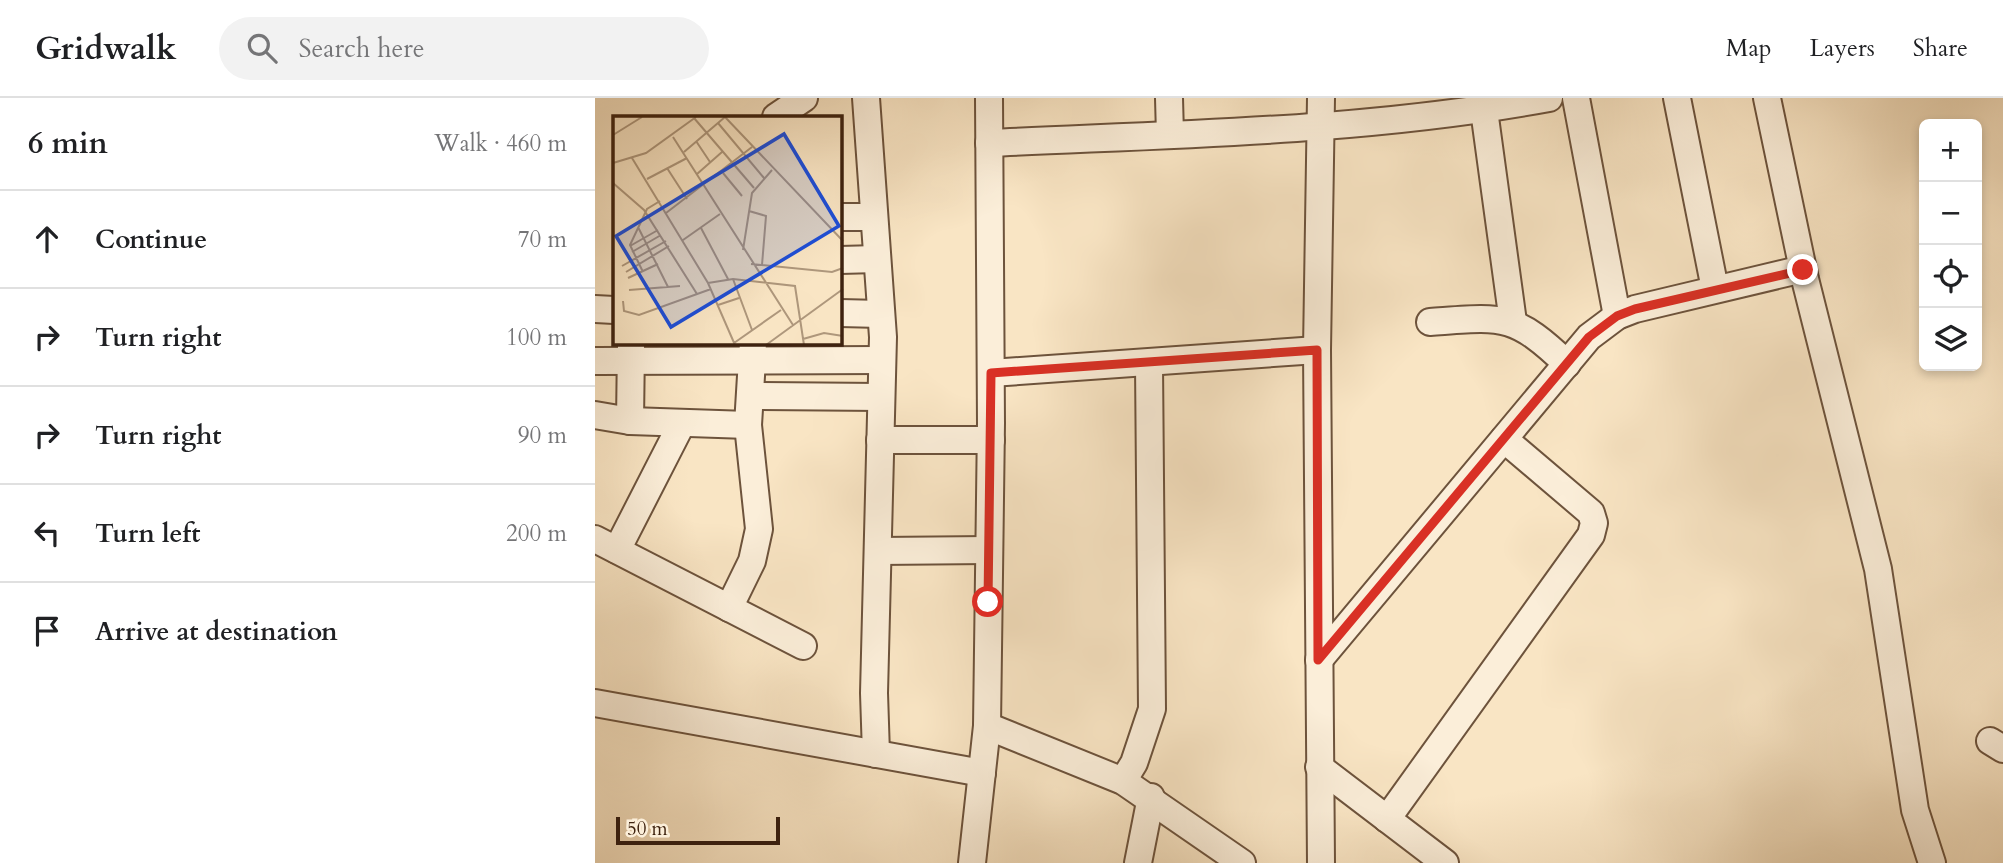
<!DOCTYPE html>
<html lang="en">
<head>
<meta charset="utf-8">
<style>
  :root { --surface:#fff; --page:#f2f2f2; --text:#202124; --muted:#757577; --line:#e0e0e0 }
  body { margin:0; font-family:Cardo,serif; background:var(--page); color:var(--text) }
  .controls { position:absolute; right:21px; top:21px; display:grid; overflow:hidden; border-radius:10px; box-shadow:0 4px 10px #0003 }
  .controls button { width:63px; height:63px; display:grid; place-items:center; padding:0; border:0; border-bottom:2px solid var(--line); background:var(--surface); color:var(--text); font:35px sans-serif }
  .scale { position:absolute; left:21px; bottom:18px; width:164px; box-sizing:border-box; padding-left:7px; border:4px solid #3e220f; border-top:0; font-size:19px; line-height:24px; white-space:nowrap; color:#3e220f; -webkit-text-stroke:5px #fbeed9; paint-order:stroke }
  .stop { position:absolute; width:21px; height:21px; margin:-16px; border:5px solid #d93025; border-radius:50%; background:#fff }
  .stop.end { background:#d93025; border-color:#fff; box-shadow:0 2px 7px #0008 }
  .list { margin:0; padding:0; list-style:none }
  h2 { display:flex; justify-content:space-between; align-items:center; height:91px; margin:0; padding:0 28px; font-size:30px }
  h2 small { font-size:23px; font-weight:400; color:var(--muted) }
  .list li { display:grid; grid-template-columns:46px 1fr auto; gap:21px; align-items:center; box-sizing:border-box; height:98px; padding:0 28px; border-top:2px solid var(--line) }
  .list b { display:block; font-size:26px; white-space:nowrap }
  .list em { font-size:23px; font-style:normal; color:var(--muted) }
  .icon { flex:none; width:38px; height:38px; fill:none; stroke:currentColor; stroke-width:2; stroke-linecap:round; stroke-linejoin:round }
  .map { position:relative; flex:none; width:1408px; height:765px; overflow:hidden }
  header { display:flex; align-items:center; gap:42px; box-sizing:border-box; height:98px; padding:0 35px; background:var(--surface); border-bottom:2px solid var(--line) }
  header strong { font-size:33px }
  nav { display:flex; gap:38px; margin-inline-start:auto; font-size:24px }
  .search { width:490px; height:63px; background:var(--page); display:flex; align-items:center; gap:18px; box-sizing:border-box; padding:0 24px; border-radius:38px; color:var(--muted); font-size:26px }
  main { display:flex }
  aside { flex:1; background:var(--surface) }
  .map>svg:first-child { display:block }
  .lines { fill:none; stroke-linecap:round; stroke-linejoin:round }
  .minor-casing { stroke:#6d533c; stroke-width:30 }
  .minor { stroke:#fbeed9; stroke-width:26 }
  .route { stroke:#d93025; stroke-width:9 }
  .inset-road { fill:none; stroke:#ae977c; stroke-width:2 }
  .view { fill:#1d4ed8; fill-opacity:0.15; stroke:#1d4ed8; stroke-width:3.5 }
  .inset-edge { fill:none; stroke:#3e220f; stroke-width:3.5 }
</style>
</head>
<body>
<header>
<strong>Gridwalk</strong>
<div class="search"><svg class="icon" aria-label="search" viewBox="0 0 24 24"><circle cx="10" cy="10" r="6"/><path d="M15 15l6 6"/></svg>Search here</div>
<nav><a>Map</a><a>Layers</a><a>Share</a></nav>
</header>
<main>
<aside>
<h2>6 min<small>Walk · 460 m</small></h2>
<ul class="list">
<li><svg class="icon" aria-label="ahead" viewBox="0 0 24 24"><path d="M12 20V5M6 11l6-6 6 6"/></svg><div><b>Continue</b></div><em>70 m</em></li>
<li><svg class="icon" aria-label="right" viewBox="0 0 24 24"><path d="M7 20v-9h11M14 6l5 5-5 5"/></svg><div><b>Turn right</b></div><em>100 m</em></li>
<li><svg class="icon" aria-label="right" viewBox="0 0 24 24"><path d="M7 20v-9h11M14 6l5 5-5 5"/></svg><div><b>Turn right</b></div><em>90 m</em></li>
<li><svg class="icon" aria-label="left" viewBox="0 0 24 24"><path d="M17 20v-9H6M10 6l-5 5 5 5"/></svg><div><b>Turn left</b></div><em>200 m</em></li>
<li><svg class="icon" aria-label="arrive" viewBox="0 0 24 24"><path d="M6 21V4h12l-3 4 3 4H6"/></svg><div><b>Arrive at destination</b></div></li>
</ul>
</aside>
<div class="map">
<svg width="1408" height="765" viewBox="0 0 1408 765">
  <rect width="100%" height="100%" fill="#f9e5c4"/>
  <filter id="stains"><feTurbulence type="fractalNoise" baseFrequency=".00286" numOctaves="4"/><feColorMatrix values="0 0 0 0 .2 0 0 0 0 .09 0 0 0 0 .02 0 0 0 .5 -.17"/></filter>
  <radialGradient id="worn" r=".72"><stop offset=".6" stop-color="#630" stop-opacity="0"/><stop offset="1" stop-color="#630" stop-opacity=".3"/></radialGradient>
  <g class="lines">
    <g class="minor-casing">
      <g id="minor">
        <polyline points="271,0 288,239 279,595 281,656"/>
        <polyline points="574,0 575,37"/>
        <polyline points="981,0 1022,218"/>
        <polyline points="1082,0 1120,191"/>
        <polyline points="1172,0 1210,181 1283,471 1320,712 1337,765"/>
        <polyline points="889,12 918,224"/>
        <polyline points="181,19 209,0"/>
        <path d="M394,45C580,36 769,34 954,0"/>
        <polyline points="245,119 279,119"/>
        <polyline points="245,162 282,161"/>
        <polyline points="0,211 19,212"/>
        <polyline points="245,215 286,216"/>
        <path d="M835,224C906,219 918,214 972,266"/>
        <polyline points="0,263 287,262"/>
        <polyline points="396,275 722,252"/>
        <polyline points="155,298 286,299"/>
        <polyline points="0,317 35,323 153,327"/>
        <polyline points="35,323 36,247"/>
        <polyline points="285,342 396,342"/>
        <polyline points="0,441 208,548"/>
        <polyline points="22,452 87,325"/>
        <polyline points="283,453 394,452"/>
        <polyline points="134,510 157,463 164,431 153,327 158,245"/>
        <polyline points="724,562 994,239 1022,218 1040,211 1208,171"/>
        <polyline points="0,605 387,675"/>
        <polyline points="392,628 528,683 647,765"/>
        <polyline points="1395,643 1408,651"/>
        <polyline points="724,669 850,765"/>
        <polyline points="528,683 539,665 557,611 554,266"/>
        <polyline points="792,721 996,437 999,425 996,415 909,341"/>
        <polyline points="377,765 392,628 396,325 394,0"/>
        <polyline points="543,765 556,699"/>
        <polyline points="726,765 722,252 726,0"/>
      </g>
    </g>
    <use href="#minor" class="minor"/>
  </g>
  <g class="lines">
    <polyline class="route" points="393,504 396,275 722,252 723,562 994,239 1022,218 1040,211 1208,172"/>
  </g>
  <g transform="translate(18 18)">
    <rect width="229" height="229" fill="#f9e5c4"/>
    <path class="inset-road" d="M112,1L230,125M81,2L141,72M105,7L151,62M0,19L29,1M60,21L180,209M83,25L97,46M71,36L112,1M19,42L95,167L122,229M0,47L33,37L83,1M54,52L74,83M110,57L129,80M84,58L109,36M34,63L74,42M0,67L31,94L84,178M136,95L153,100L149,149M53,97L139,31M25,111L55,171M88,112L115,163M70,124L107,98M17,130L45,114M130,134L139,77L159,54M19,136L48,119M138,148L219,156L230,152M9,150L53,125M13,156L56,130M30,156L17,129L34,93L47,85M15,162L45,148M120,163L139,214M95,167L120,163L182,170L191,229M16,174L67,170M10,185L11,195L26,199L98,173M105,189L126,182M190,223L211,217L230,220M121,227L168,194M153,229L230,173"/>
    <path class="view" d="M171,18L226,110L58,211L3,120Z"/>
    <rect width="229" height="229" class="inset-edge"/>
  </g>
  <rect width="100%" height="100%" filter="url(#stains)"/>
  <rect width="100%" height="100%" fill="url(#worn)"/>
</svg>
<div class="controls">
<button>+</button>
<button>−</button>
<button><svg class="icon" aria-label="locate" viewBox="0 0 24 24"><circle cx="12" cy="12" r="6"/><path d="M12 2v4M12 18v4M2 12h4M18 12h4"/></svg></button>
<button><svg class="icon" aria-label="layers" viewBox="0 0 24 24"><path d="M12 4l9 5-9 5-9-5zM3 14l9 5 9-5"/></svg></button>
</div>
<div class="scale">50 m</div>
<div class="stop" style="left:393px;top:504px"></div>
<div class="stop end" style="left:1208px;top:172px"></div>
</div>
</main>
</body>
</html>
